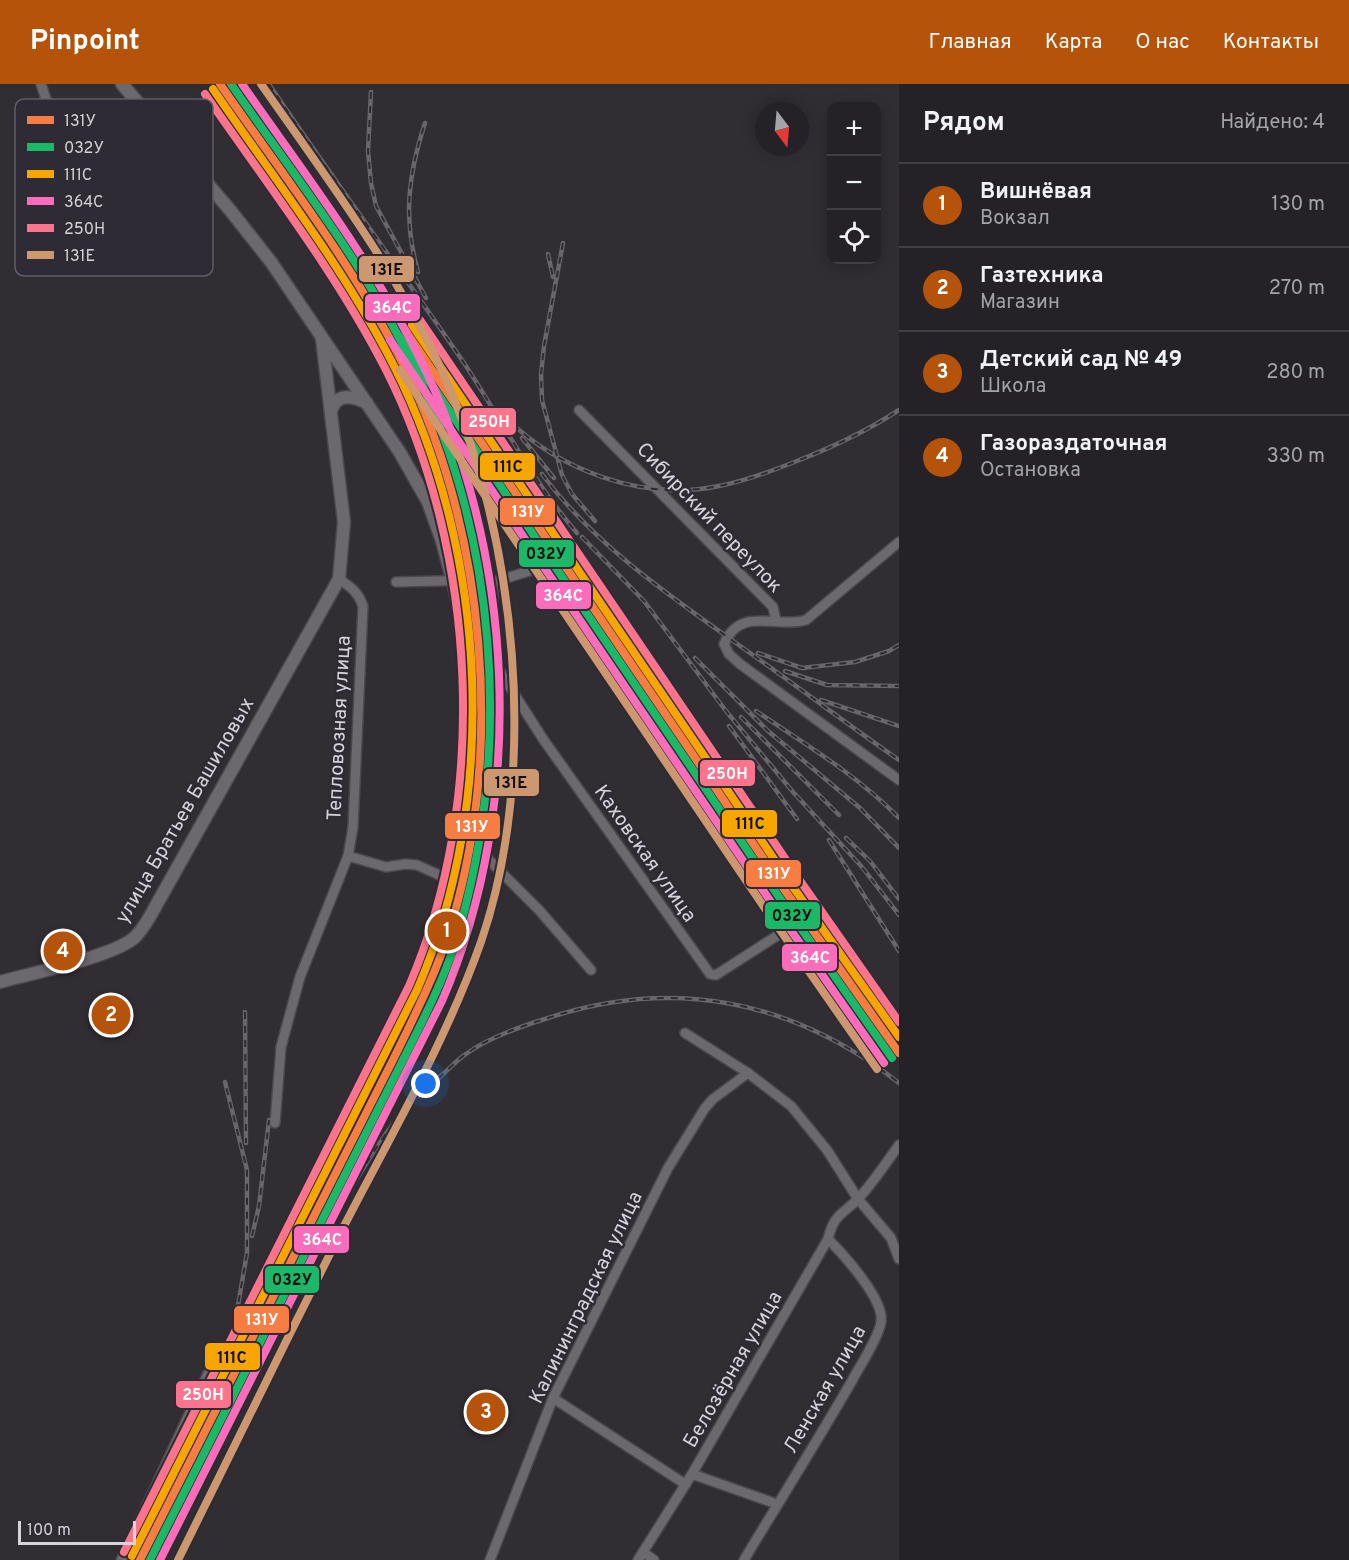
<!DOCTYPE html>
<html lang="ru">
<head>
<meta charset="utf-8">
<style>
  :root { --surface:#242226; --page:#302f32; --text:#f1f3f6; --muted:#a3a4a7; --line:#413f43; --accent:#b45309 }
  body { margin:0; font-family:Overpass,sans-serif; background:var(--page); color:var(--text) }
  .controls { position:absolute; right:18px; top:18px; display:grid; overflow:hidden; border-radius:12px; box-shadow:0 3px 15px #0003 }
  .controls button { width:54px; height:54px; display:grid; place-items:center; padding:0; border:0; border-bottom:2px solid var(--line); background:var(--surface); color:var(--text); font:30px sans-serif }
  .compass { position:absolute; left:755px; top:18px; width:54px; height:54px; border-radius:50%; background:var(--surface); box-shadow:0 3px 15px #0003; rotate:164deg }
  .scale { position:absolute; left:18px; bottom:15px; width:118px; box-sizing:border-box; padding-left:6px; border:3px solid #d6d3da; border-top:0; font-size:16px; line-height:21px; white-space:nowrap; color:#d6d3da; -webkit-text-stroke:4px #2f2b35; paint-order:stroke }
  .you { position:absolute; left:426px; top:1000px; width:21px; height:21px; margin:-15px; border:4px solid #fff; border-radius:50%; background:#1a73e8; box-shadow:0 0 0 9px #1a73e833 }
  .badge { display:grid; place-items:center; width:39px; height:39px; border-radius:50%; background:var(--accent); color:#fff; font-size:20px; font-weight:700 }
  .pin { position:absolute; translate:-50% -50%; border:3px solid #fff; box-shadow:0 2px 6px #0006 }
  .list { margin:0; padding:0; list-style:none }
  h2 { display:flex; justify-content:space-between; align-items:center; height:78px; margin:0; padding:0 24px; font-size:26px }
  h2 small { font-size:20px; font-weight:400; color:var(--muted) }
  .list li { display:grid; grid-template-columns:39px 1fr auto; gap:18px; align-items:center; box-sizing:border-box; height:84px; padding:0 24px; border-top:2px solid var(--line) }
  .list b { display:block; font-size:22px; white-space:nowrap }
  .list p { margin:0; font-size:20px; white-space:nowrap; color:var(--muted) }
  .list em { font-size:20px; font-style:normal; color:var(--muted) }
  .icon { flex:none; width:33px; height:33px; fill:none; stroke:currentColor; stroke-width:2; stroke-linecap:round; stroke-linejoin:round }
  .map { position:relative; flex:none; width:899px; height:1476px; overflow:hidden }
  header { display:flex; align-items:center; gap:36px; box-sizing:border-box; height:84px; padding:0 30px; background:var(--accent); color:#fff }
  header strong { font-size:28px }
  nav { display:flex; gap:33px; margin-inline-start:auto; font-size:21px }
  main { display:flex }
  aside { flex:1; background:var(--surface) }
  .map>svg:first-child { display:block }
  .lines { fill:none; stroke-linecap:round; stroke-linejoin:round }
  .minor-casing { stroke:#4a484d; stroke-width:12 }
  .tertiary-casing { stroke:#4a484d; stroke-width:15 }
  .minor { stroke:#6c696e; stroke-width:9 }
  .tertiary { stroke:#6c696e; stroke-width:12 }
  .rail-casing { stroke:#68666a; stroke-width:4.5 }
  .rail { stroke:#2f2b35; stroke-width:2; stroke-dasharray:7; stroke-linecap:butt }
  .rail-1-casing { stroke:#2f2b35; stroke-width:12 }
  .rail-2-casing { stroke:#2f2b35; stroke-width:12 }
  .rail-3-casing { stroke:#2f2b35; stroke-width:12 }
  .rail-4-casing { stroke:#2f2b35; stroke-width:12 }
  .rail-5-casing { stroke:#2f2b35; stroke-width:12 }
  .rail-6-casing { stroke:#2f2b35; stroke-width:12 }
  .rail-1 { stroke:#f77d43; stroke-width:8 }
  .rail-2 { stroke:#1ab867; stroke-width:8 }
  .rail-3 { stroke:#f7a600; stroke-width:8 }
  .rail-4 { stroke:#fb6dba; stroke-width:8 }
  .rail-5 { stroke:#fc738d; stroke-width:8 }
  .rail-6 { stroke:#cd976f; stroke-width:8 }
  .labels { text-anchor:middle; stroke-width:5; stroke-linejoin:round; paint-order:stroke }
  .street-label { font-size:20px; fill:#d6d3da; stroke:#2f2b35 }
  .key { fill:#2f2b35; stroke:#615d67; stroke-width:1.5 }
  .key-label { font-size:16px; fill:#d6d3da }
  .line-badge { stroke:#2f2b35; stroke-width:2 }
  .badge-label { font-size:16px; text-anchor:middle; font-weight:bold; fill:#fff }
  .pale-badge-label { font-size:16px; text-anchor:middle; font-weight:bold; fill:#111 }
</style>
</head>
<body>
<header>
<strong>Pinpoint</strong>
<nav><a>Главная</a><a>Карта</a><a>О нас</a><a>Контакты</a></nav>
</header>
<main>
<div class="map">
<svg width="899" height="1476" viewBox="0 0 899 1476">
  <rect width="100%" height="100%" fill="#302d33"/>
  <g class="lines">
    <g class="minor-casing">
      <g id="minor">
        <polyline points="41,0 98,171"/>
        <polyline points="579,326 773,523 776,537"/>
        <path d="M899,458L806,536C777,545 741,521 724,560L729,570L740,580L899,696"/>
        <polyline points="396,498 477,496 493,498 543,483 558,486 695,691 848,912 867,946"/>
        <polyline points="497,583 543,655 710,890 716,891 797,839"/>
        <polyline points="483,770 539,826 591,886"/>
        <polyline points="348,772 386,783 406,780 417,781 448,795"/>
        <polyline points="685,949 748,989 791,1022 827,1066 858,1115 891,1154 899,1175"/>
        <polyline points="422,956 475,813 483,770 497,583 493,542 493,498"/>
        <path d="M275,1039L281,963L300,893L348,772L353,743L363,522C358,508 351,503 339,495"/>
        <polyline points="553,1314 685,1400"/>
        <polyline points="692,1390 777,1420"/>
        <polyline points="643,1468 654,1476"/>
        <polyline points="490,1476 553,1314 668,1084 705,1024 713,1015 748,989"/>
        <path d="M638,1476L692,1390L828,1155C834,1130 842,1131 858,1115C873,1099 886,1079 899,1061"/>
        <path d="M744,1476C780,1416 818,1356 853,1295C860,1282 879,1253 881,1238C885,1216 843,1170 828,1155"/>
      </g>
    </g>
    <g class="tertiary-casing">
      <g id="tertiary">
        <polyline points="122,0 230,126 271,178 399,367 428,418 442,457 453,498 464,547 468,583 461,717 448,795 426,870 405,925 294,1154 259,1220 209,1291 123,1476"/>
        <path d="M331,327C337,308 353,312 367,319"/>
        <path d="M0,898C32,889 111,873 134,854C146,843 154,824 162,811L339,495L344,438L322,255"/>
      </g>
    </g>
    <use href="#minor" class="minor"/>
    <use href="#tertiary" class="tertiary"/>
    <g class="rail-casing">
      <g id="rail">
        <path d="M269,0C332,94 400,185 464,279C501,335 533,398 577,449"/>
        <polyline points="371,8 368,67 371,99 376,122 426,214"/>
        <polyline points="563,159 544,262 541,290 542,316 562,391 572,410 595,437"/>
        <polyline points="548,170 553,193"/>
        <path d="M418,188C403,134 408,91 425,39"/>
        <polyline points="385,205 790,805 899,959"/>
        <path d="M503,331C557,386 642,418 719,402C746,397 772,387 797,377C833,363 867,347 899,326"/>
        <polyline points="522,354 554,394"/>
        <path d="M542,390C598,466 682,520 757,574C805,608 851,643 899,676"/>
        <polyline points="582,453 644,517 726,627 793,708 862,783 899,831"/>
        <polyline points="758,569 802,584 855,578 889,567 899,561"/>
        <polyline points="695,574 768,647 860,724 899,764"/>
        <polyline points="785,587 827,601 899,602"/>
        <polyline points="821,616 899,642"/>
        <path d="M756,627C805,660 857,691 899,734"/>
        <polyline points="741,633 839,731"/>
        <polyline points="729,642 797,735"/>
        <polyline points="846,754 870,777 899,815"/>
        <polyline points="829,756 899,867"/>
        <polyline points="245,928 246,1059"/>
        <polyline points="252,1152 259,1122 269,1036"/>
        <polyline points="133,1476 200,1337 232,1256 247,1169 247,1086 225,998"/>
        <path d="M158,1476L347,1111C366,1080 384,1048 409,1021C418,1010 431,1001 442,991C450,984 458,975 466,970C488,954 519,943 545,935C673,892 793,916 899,999"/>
      </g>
    </g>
    <use href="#rail" class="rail"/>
    <g class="rail-1-casing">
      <g id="rail-1">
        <polyline points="405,246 786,808 899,969"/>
        <path d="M140,1476L393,976C414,933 436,890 450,845C505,665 486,448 403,280C353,180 283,91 220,0"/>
      </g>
    </g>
    <g class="rail-2-casing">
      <g id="rail-2">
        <polyline points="398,251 779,813 892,974"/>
        <path d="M150,1476L401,980C423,936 447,891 460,843C512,658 497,450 411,277C363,178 293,90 231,0"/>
      </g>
    </g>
    <g class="rail-3-casing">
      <g id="rail-3">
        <polyline points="412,241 793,803 899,953"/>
        <path d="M132,1472L417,906C500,715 488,470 395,284C345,185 275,96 213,5"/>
      </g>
    </g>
    <g class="rail-4-casing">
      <g id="rail-4">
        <polyline points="390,256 771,818 884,979"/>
        <path d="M160,1476L442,917C528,718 516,464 418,271C370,174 303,88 242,0"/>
      </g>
    </g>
    <g class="rail-5-casing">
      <g id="rail-5">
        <polyline points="420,236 801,798 899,938"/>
        <path d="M124,1468L409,902C490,715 478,468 386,286C336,188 267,100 205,10"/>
      </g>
    </g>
    <g class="rail-6-casing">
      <g id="rail-6">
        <polyline points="400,286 764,823 877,985"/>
        <path d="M178,1476C233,1364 288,1253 344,1142C392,1049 446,957 481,858C540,686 517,451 442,287C395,184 326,93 261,0"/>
      </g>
    </g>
    <use href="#rail-1" class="rail-1"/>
    <use href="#rail-2" class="rail-2"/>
    <use href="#rail-3" class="rail-3"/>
    <use href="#rail-4" class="rail-4"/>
    <use href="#rail-5" class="rail-5"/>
    <use href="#rail-6" class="rail-6"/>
  </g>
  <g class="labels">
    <g class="street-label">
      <text transform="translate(710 433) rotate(46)" y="7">Сибирский переулок</text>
      <text transform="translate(338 644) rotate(-87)" y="7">Тепловозная улица</text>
      <text transform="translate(184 726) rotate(-60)" y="7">улица Братьев Башиловых</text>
      <text transform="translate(646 769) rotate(55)" y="7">Каховская улица</text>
      <text transform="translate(585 1213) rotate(-64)" y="7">Калининградская улица</text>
      <text transform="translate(732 1285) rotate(-60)" y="7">Белозёрная улица</text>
      <text transform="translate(824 1305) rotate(-60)" y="7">Ленская улица</text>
    </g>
  </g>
  <rect x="15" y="15" width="198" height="177" rx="9" class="key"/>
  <rect x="27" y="32" width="27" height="8" fill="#f77d43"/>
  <rect x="27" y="59" width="27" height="8" fill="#1ab867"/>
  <rect x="27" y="86" width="27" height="8" fill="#f7a600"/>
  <rect x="27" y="113" width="27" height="8" fill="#fb6dba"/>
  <rect x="27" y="140" width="27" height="8" fill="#fc738d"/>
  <rect x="27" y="167" width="27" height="8" fill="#cd976f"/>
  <g class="key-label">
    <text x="64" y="42">131У</text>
    <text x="64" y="69">032У</text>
    <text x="64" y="96">111С</text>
    <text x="64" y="123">364С</text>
    <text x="64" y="150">250Н</text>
    <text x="64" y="177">131Е</text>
  </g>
  <g class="line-badge">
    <rect x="358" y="171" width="57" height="28" rx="6" fill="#cd976f"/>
    <rect x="364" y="209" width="57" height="29" rx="6" fill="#fb6dba"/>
    <rect x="460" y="323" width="57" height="29" rx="6" fill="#fc738d"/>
    <rect x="479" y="368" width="57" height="29" rx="6" fill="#f7a600"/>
    <rect x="499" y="413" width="57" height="29" rx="6" fill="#f77d43"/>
    <rect x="518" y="455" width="57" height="29" rx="6" fill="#1ab867"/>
    <rect x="535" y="497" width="57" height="29" rx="6" fill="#fb6dba"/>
    <rect x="699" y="675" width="57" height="28" rx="6" fill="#fc738d"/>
    <rect x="483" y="684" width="57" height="29" rx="6" fill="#cd976f"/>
    <rect x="721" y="725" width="57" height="29" rx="6" fill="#f7a600"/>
    <rect x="444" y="728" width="57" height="28" rx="6" fill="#f77d43"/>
    <rect x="745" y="775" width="57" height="29" rx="6" fill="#f77d43"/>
    <rect x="764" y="817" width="57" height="29" rx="6" fill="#1ab867"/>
    <rect x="781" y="859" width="57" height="29" rx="6" fill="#fb6dba"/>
    <rect x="293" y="1141" width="57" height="29" rx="6" fill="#fb6dba"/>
    <rect x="264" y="1181" width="56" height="29" rx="6" fill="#1ab867"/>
    <rect x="233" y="1221" width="57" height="29" rx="6" fill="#f77d43"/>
    <rect x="204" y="1258" width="57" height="29" rx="6" fill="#f7a600"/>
    <rect x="175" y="1296" width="57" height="29" rx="6" fill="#fc738d"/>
  </g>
  <g class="badge-label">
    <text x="392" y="229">364С</text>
    <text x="489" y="343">250Н</text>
    <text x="528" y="433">131У</text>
    <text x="563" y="517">364С</text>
    <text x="727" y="695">250Н</text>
    <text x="472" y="748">131У</text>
    <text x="774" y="795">131У</text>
    <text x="810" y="879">364С</text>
    <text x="322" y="1161">364С</text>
    <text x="262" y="1241">131У</text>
    <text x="203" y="1316">250Н</text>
  </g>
  <g class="pale-badge-label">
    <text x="387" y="191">131Е</text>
    <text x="508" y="388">111С</text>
    <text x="546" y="475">032У</text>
    <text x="511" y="704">131Е</text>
    <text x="750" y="745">111С</text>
    <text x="792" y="837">032У</text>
    <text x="292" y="1201">032У</text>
    <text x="232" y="1279">111С</text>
  </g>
</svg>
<div class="controls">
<button>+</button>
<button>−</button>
<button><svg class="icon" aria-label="locate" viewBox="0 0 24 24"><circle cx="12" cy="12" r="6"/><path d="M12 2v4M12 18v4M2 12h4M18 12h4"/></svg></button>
</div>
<svg class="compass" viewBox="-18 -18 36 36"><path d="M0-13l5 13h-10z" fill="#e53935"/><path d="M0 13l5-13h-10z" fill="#a3a4a7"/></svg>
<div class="scale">100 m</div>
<div class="you"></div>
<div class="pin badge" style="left:447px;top:847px">1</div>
<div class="pin badge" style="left:111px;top:931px">2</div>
<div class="pin badge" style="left:486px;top:1328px">3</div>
<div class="pin badge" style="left:63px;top:867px">4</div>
</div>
<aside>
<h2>Рядом<small>Найдено: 4</small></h2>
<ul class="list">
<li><span class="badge">1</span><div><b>Вишнёвая</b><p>Вокзал</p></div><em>130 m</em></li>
<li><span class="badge">2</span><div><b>Газтехника</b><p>Магазин</p></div><em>270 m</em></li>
<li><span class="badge">3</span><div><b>Детский сад № 49</b><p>Школа</p></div><em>280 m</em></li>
<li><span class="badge">4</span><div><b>Газораздаточная</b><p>Остановка</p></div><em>330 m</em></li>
</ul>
</aside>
</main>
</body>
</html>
